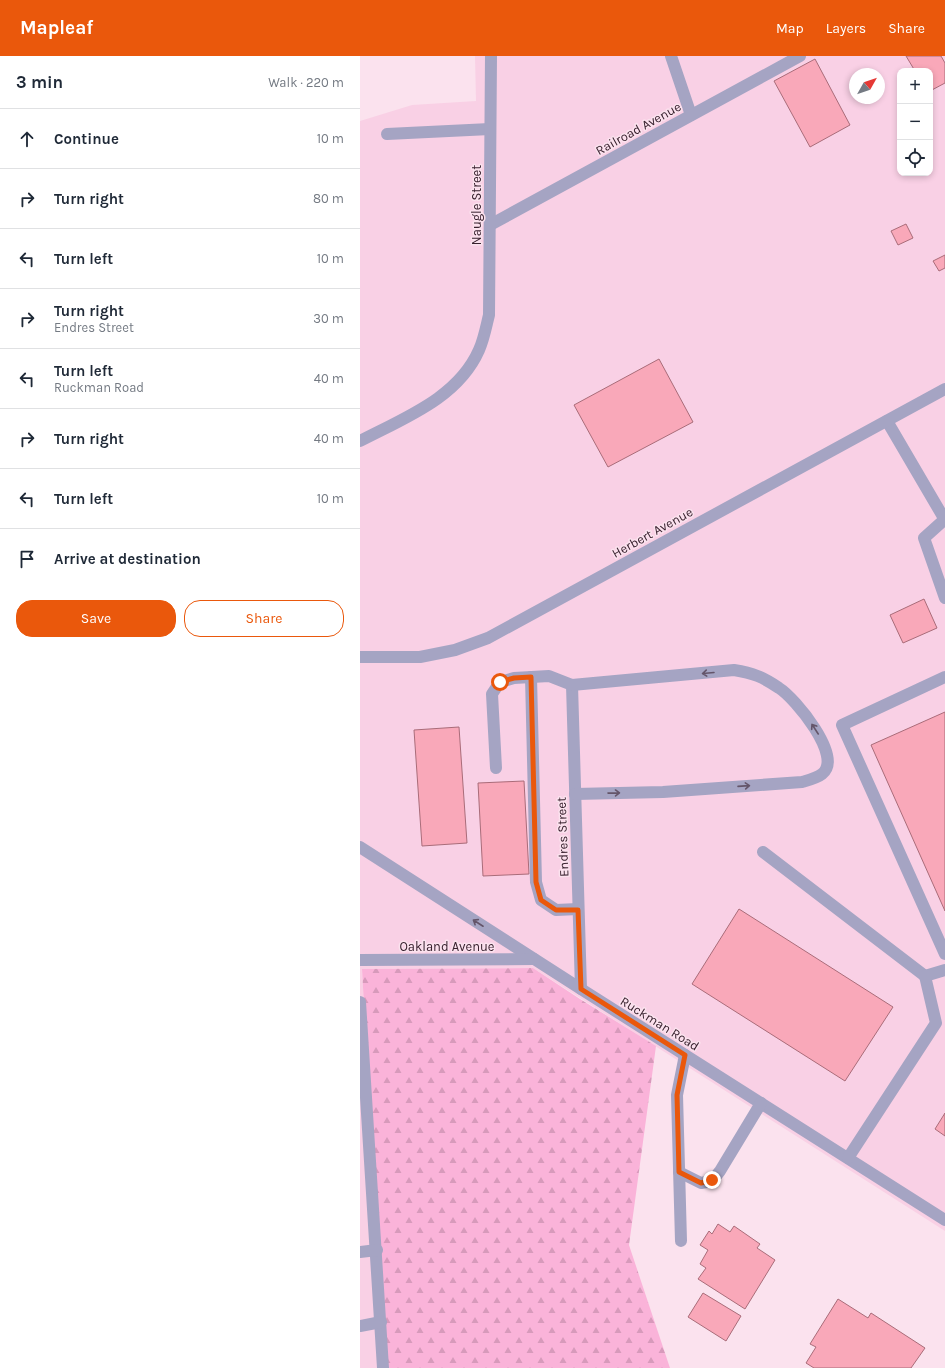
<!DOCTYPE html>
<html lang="en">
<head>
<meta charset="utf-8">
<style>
  :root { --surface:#fff; --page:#f2f2f3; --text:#1f2937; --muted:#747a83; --line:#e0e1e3; --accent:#ea580c }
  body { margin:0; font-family:Karla,sans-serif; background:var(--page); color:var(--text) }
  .controls { position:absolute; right:12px; top:12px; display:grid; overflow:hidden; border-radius:8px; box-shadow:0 2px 6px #0003 }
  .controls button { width:36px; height:36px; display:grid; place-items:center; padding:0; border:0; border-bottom:1px solid var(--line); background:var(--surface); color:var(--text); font:20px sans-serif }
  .compass { position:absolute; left:489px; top:12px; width:36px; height:36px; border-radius:50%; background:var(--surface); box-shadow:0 2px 6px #0003; rotate:50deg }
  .stop { position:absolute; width:12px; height:12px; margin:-9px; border:3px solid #ea580c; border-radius:50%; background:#fff }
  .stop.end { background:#ea580c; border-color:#fff; box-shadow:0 1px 4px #0008 }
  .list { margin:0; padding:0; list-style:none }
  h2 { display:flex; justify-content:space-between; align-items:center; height:52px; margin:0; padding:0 16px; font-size:17px }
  h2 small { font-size:13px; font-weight:400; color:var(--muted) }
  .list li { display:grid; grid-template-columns:26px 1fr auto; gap:12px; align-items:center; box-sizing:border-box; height:60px; padding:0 16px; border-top:1px solid var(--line) }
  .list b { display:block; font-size:15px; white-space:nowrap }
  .list p { margin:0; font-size:13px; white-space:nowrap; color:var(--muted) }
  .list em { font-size:13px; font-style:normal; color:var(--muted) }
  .actions { display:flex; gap:8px; padding:12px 16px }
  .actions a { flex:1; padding:9px 0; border:1px solid var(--accent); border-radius:16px; text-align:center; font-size:14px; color:var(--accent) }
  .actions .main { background:var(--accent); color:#fff }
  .icon { flex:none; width:22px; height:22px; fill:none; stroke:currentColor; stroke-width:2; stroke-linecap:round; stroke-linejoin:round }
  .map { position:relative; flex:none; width:585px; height:1312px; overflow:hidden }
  header { display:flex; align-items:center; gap:24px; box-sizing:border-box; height:56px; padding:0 20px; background:var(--accent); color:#fff }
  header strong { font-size:19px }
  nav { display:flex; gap:22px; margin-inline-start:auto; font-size:14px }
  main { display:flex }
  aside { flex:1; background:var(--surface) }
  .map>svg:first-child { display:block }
  .built { fill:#f9d0e5; fill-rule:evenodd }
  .forest { fill:url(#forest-firs) }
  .building { fill:#f9a8b9; stroke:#a96c79 }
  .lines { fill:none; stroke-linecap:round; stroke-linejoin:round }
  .minor { stroke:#a5a4c3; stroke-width:12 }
  .oneway { stroke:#64556a }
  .route { stroke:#ea580c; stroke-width:5 }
  .labels { text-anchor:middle; stroke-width:3; stroke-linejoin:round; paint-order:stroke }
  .street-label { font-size:13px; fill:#38212e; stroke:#fbe2ee }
</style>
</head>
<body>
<header>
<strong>Mapleaf</strong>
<nav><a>Map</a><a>Layers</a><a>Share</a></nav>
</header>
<main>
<aside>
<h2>3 min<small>Walk · 220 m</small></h2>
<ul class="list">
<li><svg class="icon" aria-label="ahead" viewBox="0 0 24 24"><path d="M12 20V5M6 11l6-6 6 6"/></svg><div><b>Continue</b></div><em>10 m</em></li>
<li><svg class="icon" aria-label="right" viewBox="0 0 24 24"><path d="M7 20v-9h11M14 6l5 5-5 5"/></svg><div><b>Turn right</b></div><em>80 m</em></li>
<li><svg class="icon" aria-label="left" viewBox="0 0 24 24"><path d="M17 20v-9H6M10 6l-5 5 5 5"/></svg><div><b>Turn left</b></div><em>10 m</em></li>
<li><svg class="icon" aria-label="right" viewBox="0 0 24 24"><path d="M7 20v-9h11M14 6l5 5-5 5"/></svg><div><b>Turn right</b><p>Endres Street</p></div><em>30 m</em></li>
<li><svg class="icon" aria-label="left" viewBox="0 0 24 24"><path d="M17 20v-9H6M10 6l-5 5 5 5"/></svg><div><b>Turn left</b><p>Ruckman Road</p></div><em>40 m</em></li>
<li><svg class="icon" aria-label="right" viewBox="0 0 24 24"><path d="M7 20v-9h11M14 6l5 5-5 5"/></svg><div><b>Turn right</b></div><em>40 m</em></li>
<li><svg class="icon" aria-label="left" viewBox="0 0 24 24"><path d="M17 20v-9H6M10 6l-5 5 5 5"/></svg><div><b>Turn left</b></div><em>10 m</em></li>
<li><svg class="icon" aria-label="arrive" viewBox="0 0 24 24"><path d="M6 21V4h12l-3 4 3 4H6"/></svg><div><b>Arrive at destination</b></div></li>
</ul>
<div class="actions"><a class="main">Save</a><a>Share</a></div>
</aside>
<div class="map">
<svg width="585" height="1312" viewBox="0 0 585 1312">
  <defs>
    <pattern id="forest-firs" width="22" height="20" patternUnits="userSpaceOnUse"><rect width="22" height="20" fill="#fab3d9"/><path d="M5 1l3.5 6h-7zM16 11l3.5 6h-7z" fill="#d79abb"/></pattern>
  </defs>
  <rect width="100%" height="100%" fill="#fbe2ee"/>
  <path class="built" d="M115,0H585V1175L173,912L2,913L24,1312H0V65L52,49L116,45ZM540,15H570V117H540ZM495,18H519V42H495Z"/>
  <polygon class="forest" points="173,912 220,943 296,990 269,1189 310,1312 24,1312 2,913"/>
  <g class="building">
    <polygon points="546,0 581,0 585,7 585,27 570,35 570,15 555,15"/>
    <polygon points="455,3 490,69 450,91 414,25"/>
    <polygon points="546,168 553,182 538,189 531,175"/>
    <polygon points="585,199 585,212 579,215 573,205"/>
    <polygon points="299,303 333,366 248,411 214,349"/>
    <polygon points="564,543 577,572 543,587 530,559"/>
    <polygon points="585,656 585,855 511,689"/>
    <polygon points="99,671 107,787 62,790 54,674"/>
    <polygon points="164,725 169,818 123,820 118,727"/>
    <polygon points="379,853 533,951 485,1025 332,928"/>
    <polygon points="585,1057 585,1080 575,1073"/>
    <polygon points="358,1168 370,1176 374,1170 400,1188 397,1192 415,1204 385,1253 338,1223 346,1212 340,1208 348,1194 340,1189 349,1175 352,1178"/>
    <polygon points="343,1237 381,1260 366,1285 328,1261"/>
    <polygon points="478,1243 508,1262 511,1257 565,1292 551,1312 454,1312 446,1307 456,1291 450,1288"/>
  </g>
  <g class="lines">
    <g class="minor">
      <polyline points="311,0 331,59"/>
      <polyline points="27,78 130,73"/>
      <polyline points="130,169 440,0"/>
      <polyline points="527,365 585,464"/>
      <path d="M0,385C44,362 98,342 119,294C124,283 126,271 129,259L131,0"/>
      <polyline points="584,464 564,482 585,542"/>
      <polyline points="0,601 60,601 95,594 128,582 585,333"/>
      <polyline points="171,621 176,826 181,844 196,854 218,853"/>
      <polyline points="585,621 482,669 585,898"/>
      <polyline points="212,629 221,933"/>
      <path d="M136,712L132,638L140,626L154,622L189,620L212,629L374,614C393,617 403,621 419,632C435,642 484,701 462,718C457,722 449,724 442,726L303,736L215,738"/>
      <polyline points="0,791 221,933 585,1164"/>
      <polyline points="403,796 565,920"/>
      <polyline points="0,904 174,903"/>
      <polyline points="0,946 23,1312"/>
      <polyline points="488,1102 576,967 565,920 585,914"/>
      <polyline points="319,1116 341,1127 352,1125 360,1115 401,1047"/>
      <polyline points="321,1185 317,1039 325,999"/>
      <polyline points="0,1196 17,1194"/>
      <polyline points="0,1270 21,1266"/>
    </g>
  </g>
  <defs><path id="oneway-shaft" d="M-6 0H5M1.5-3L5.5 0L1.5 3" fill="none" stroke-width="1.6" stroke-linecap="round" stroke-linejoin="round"/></defs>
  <g class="oneway">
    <use href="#oneway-shaft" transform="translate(348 617) rotate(175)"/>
    <use href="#oneway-shaft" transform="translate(455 673) rotate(-123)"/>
    <use href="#oneway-shaft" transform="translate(384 730) rotate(-4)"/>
    <use href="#oneway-shaft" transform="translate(254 737) rotate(-1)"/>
    <use href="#oneway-shaft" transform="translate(118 867) rotate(-147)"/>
  </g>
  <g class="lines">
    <polyline class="route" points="140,626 154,622 171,621 176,826 181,844 196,854 218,854 221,933 325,999 317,1039 319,1116 341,1127 352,1124"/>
  </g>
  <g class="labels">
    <g class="street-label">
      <text transform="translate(278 72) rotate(-29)" y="5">Railroad Avenue</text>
      <text transform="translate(116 149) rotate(-90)" y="5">Naugle Street</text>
      <text transform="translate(292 476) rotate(-29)" y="5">Herbert Avenue</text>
      <text transform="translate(202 781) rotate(-92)" y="5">Endres Street</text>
      <text x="87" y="895">Oakland Avenue</text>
      <text transform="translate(300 967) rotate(32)" y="5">Ruckman Road</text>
    </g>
  </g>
</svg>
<div class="controls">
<button>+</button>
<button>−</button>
<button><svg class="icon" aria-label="locate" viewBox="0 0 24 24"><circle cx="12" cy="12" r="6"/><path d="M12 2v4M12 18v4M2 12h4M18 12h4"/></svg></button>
</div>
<svg class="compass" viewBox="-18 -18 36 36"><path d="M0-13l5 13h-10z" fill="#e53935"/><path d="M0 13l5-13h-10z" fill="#747a83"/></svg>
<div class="stop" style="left:140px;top:626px"></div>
<div class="stop end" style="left:352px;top:1124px"></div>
</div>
</main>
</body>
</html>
